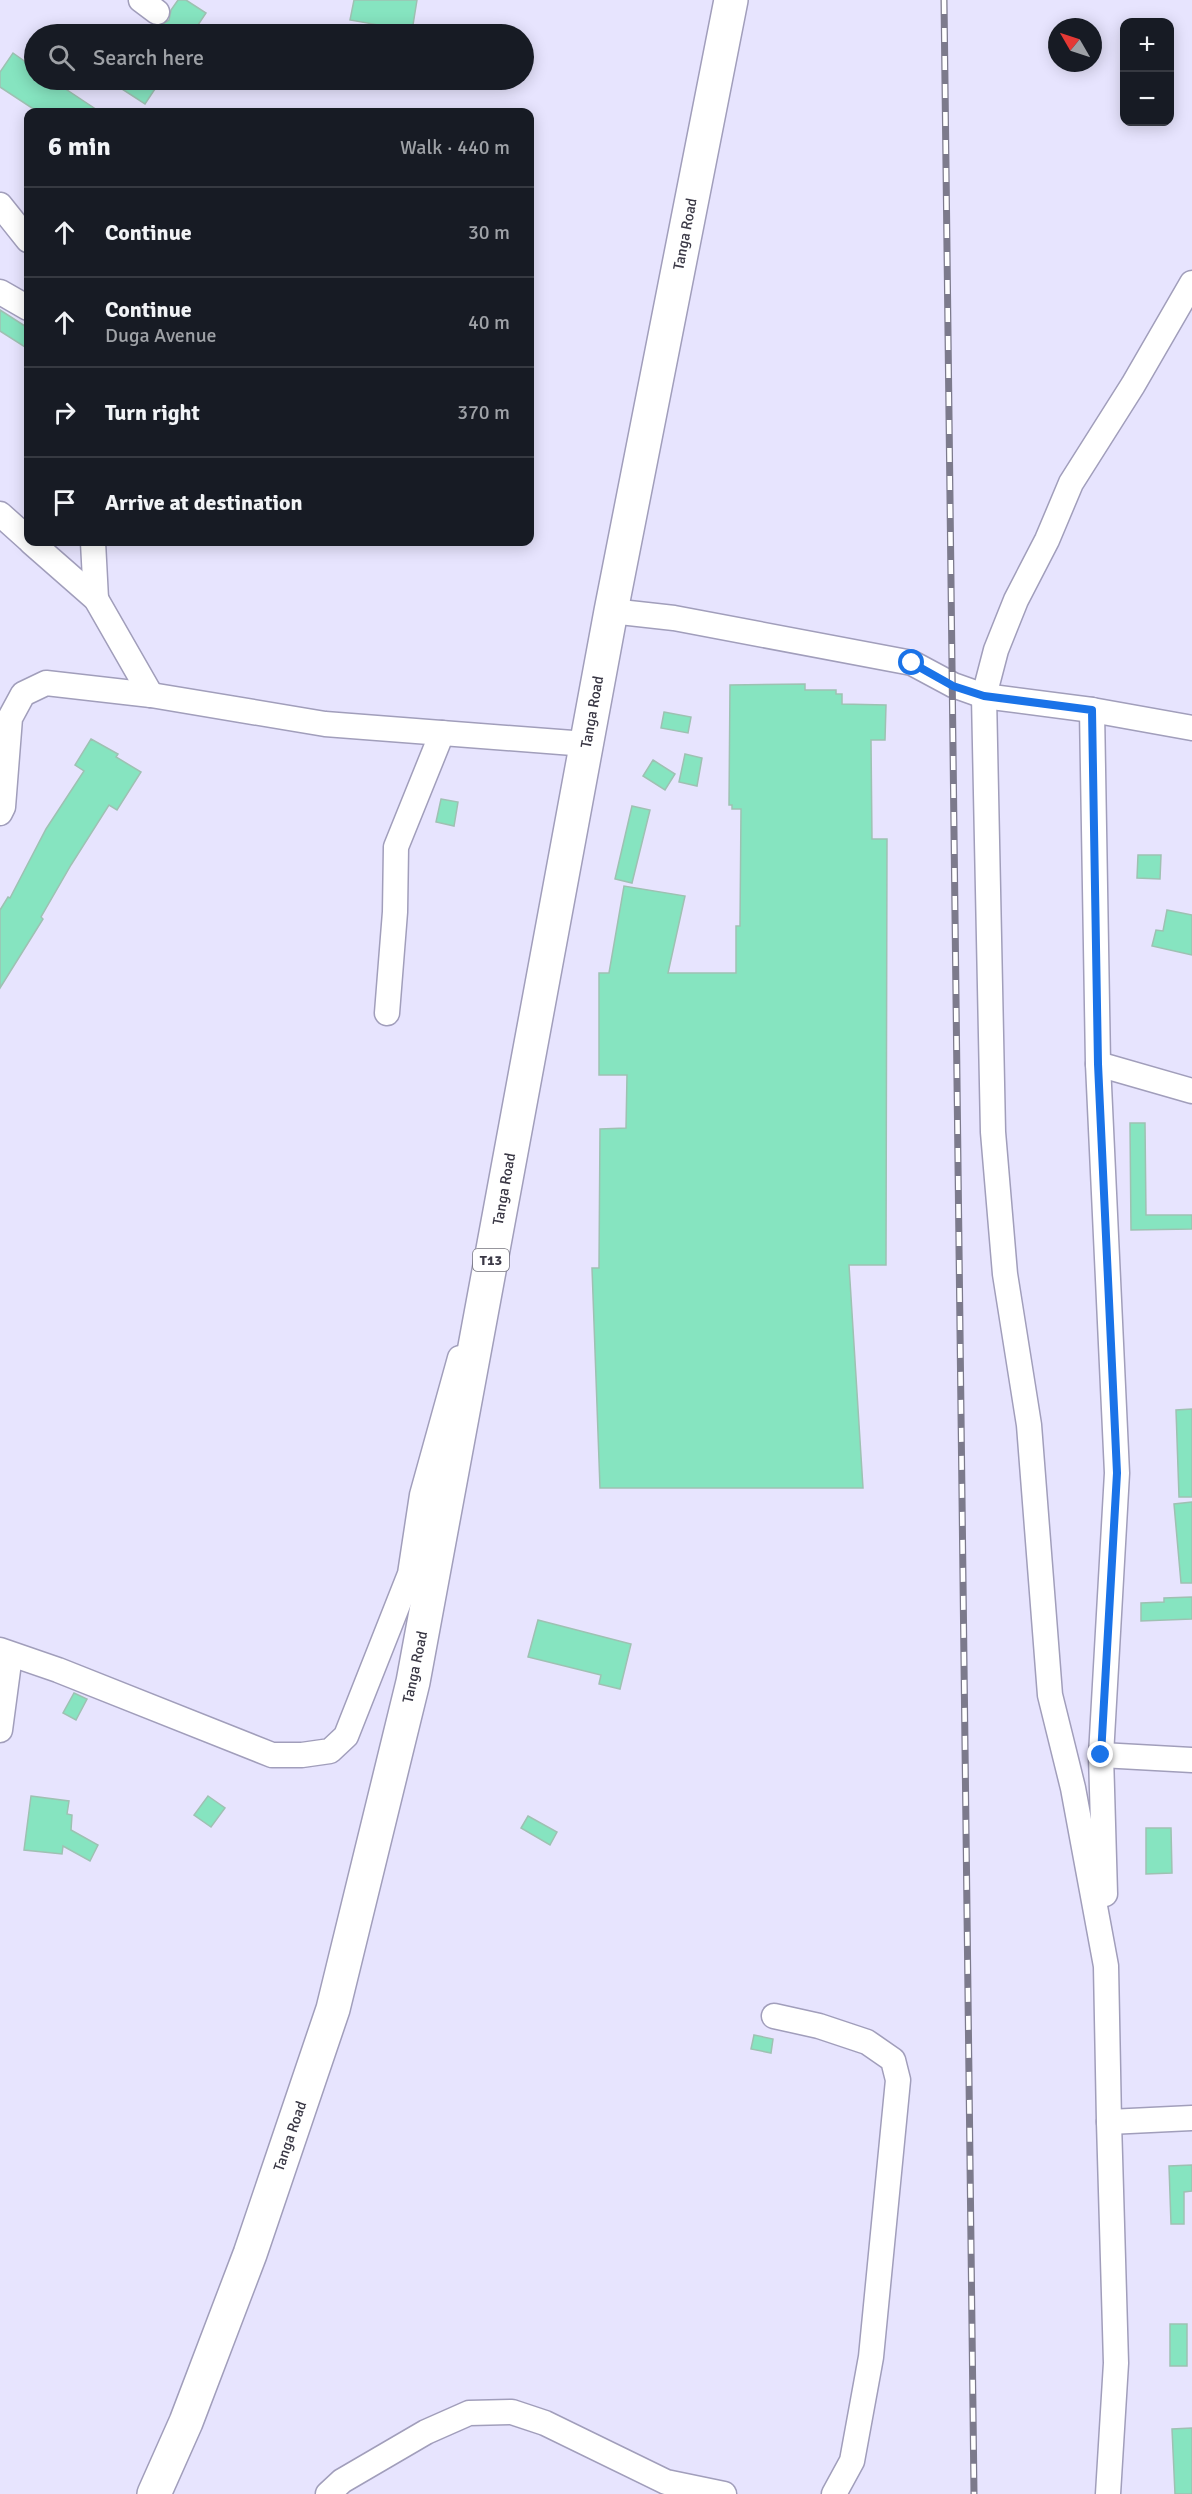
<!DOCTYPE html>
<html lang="en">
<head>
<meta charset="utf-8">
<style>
  :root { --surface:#171b24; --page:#20242c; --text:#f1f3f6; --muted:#9ea1a6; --line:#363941 }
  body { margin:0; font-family:Signika,sans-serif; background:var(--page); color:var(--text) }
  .controls { position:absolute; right:18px; top:18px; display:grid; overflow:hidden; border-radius:12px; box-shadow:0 3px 15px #0003 }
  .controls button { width:54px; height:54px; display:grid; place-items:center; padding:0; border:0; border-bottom:2px solid var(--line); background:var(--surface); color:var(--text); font:30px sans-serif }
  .compass { position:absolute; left:1048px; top:18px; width:54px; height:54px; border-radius:50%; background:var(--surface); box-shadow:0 3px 15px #0003; rotate:309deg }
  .stop { position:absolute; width:18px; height:18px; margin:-14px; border:4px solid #1a73e8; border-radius:50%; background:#fff }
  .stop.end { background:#1a73e8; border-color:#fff; box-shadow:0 2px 6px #0008 }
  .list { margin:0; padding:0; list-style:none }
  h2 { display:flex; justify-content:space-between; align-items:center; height:78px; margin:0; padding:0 24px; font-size:26px }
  h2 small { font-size:20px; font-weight:400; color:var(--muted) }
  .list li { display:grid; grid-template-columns:39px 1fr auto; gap:18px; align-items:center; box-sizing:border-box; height:90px; padding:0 24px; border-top:2px solid var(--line) }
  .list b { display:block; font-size:22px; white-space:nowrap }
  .list p { margin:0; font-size:20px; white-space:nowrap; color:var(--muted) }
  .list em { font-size:20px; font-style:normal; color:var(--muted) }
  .icon { flex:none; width:33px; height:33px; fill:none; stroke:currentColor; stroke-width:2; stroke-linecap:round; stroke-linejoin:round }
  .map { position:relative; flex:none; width:1192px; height:2494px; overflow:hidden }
  .search { position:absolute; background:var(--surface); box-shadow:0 3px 15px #0003; left:24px; top:24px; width:510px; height:66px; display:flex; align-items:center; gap:15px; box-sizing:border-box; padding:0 21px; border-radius:33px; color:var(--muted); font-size:22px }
  .panel { position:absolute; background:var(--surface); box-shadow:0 3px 15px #0003; left:24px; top:108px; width:510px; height:438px; border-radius:12px }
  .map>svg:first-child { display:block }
  .building { fill:#86e4c0; stroke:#9ec1b2; stroke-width:1.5 }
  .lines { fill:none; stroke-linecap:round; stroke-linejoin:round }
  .minor-casing { stroke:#a19ebb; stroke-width:27 }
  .highway-casing { stroke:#a19ebb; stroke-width:36 }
  .minor { stroke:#fff; stroke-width:24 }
  .highway { stroke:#fff; stroke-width:33 }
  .rail-casing { stroke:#7c7a8c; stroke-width:7 }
  .rail { stroke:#fff; stroke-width:4.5; stroke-dasharray:14; stroke-linecap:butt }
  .route { stroke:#1a73e8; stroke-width:8 }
  .labels { text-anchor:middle; stroke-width:6; stroke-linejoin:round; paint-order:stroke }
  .shield { fill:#fff; stroke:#75747d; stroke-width:1.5 }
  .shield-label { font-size:14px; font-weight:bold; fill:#3a3845 }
  .street-label { font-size:15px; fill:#3a3845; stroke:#fff }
</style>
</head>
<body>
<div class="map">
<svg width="1192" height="2494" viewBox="0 0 1192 2494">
  <rect width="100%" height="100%" fill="#e7e4fe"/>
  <g class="building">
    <polygon points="178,0 186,0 206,13 192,34 154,34 160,26 169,20 171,10"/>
    <polygon points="354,0 417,0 412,31 350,20"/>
    <polygon points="13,53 34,68 34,80 52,80 100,112 38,112 0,87 0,72"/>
    <polygon points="108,80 161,80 145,104"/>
    <polygon points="0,310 28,328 28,349 0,331"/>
    <polygon points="805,684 805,690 836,690 836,694 842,694 842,704 886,705 885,740 871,740 872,839 887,839 886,1265 849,1265 863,1488 600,1488 592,1268 599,1268 600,1129 626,1128 627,1075 599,1075 599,973 609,973 624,886 685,896 668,973 736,973 736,926 740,926 741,809 732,809 732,805 729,805 730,685"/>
    <polygon points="664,712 691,717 688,733 661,728"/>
    <polygon points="91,739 118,754 116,757 141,772 117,810 109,805 71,865 41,917 43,919 0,988 0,910 8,897 10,898 46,829 84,771 75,765"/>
    <polygon points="685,754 702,758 697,786 679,782"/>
    <polygon points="653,760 675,774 665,790 643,776"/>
    <polygon points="441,799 458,802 454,826 436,822"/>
    <polygon points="632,806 650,810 632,883 615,879"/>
    <polygon points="1138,855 1161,855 1160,879 1137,878"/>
    <polygon points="1167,910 1192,915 1192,955 1152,946 1156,930 1163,931"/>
    <polygon points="1130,1123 1145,1123 1146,1215 1192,1215 1192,1229 1131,1230"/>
    <polygon points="1192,1409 1192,1497 1179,1497 1176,1410"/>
    <polygon points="1192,1502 1192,1583 1181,1583 1174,1504"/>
    <polygon points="1192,1597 1192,1619 1141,1621 1141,1603 1164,1602 1164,1598"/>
    <polygon points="538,1620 631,1644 620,1689 599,1684 601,1675 528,1657"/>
    <polygon points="74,1693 87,1699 76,1720 63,1713"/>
    <polygon points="31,1796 69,1801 67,1814 72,1815 71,1830 98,1845 90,1861 63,1846 62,1854 24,1850"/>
    <polygon points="208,1796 225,1808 211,1827 194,1815"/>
    <polygon points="528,1816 557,1832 550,1845 521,1828"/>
    <polygon points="1146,1828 1171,1828 1172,1873 1146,1874"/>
    <polygon points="754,2035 773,2039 771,2053 751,2049"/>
    <polygon points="1192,2165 1192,2191 1184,2192 1184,2224 1171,2224 1169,2166"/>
    <rect x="1170" y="2324" width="17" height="42"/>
    <polygon points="1192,2428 1192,2494 1175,2494 1172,2429"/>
  </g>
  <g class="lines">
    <g class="minor-casing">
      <g id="minor">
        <polyline points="141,0 157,12"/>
        <polyline points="0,205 28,240"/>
        <polyline points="0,292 28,308"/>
        <polyline points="0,514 28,539"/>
        <polyline points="31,542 96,599 151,695"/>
        <polyline points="93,542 96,599"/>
        <polyline points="611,611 674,618 912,663 953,685 984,696 1092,710 1192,728"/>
        <polyline points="1092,710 1098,1064 1117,1473 1101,1755 1105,1894"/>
        <polyline points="0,813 3,807 10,718 23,694 46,683 151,695 325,724 586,744"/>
        <polyline points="387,1013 395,912 396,847 442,733"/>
        <polyline points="1098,1064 1192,1091"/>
        <polyline points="0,1650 58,1670 272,1755 302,1755 330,1751 346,1736 410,1574 422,1495 460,1358"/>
        <polyline points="0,1730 10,1655"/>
        <polyline points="1101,1755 1192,1760"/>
        <polyline points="774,2016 819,2026 867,2042 893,2060 898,2080 871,2357 852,2461 834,2494"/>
        <polyline points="1109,2122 1192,2118"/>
        <polyline points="328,2494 342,2481 426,2432 469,2413 512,2412 545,2423 666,2482 724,2494"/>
        <polyline points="1108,2494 1116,2363 1109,2122 1106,1966 1073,1788 1050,1695 1029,1425 1005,1274 993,1132 984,696 996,650 1016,600 1047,540 1071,483 1133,385 1192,283"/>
      </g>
    </g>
    <g class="highway-casing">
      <polyline id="highway" points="154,2494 186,2422 250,2254 333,2009 413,1682 611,611 731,0"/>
    </g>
    <use href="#minor" class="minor"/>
    <use href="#highway" class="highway"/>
    <g class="rail-casing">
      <polyline id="rail" points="944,0 974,2494"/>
    </g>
    <use href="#rail" class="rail"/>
  </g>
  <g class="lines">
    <polyline class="route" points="912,663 953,686 984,696 1092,710 1098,1064 1117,1473 1101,1755"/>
  </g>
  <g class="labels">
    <rect class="shield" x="473" y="1249" width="36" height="22" rx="4.5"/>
    <g class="shield-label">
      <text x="491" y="1265">T13</text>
    </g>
    <g class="street-label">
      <text transform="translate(685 234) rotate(-79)" y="5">Tanga Road</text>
      <text transform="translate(592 712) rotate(-80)" y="5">Tanga Road</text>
      <text transform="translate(504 1189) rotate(-80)" y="5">Tanga Road</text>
      <text transform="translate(415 1667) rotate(-78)" y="5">Tanga Road</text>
      <text transform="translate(290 2136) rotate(-71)" y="5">Tanga Road</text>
    </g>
  </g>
</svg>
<div class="controls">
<button>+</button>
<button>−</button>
</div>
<svg class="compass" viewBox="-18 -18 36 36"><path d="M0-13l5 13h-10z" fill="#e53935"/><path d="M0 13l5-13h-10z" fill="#9ea1a6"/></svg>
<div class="stop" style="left:912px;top:663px"></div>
<div class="stop end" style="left:1101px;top:1755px"></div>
<div class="search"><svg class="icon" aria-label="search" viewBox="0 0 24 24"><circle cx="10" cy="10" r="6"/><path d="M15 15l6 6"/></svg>Search here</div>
<section class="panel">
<h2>6 min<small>Walk · 440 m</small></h2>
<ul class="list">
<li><svg class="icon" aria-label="ahead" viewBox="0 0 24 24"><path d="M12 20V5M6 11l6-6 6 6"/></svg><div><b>Continue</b></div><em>30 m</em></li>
<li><svg class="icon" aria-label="ahead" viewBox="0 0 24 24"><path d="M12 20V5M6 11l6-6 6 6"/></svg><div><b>Continue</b><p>Duga Avenue</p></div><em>40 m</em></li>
<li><svg class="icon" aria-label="right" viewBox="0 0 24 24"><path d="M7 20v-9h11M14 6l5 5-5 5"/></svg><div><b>Turn right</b></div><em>370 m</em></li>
<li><svg class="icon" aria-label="arrive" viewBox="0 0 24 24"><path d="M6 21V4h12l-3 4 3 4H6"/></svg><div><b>Arrive at destination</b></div></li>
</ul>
</section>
</div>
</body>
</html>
